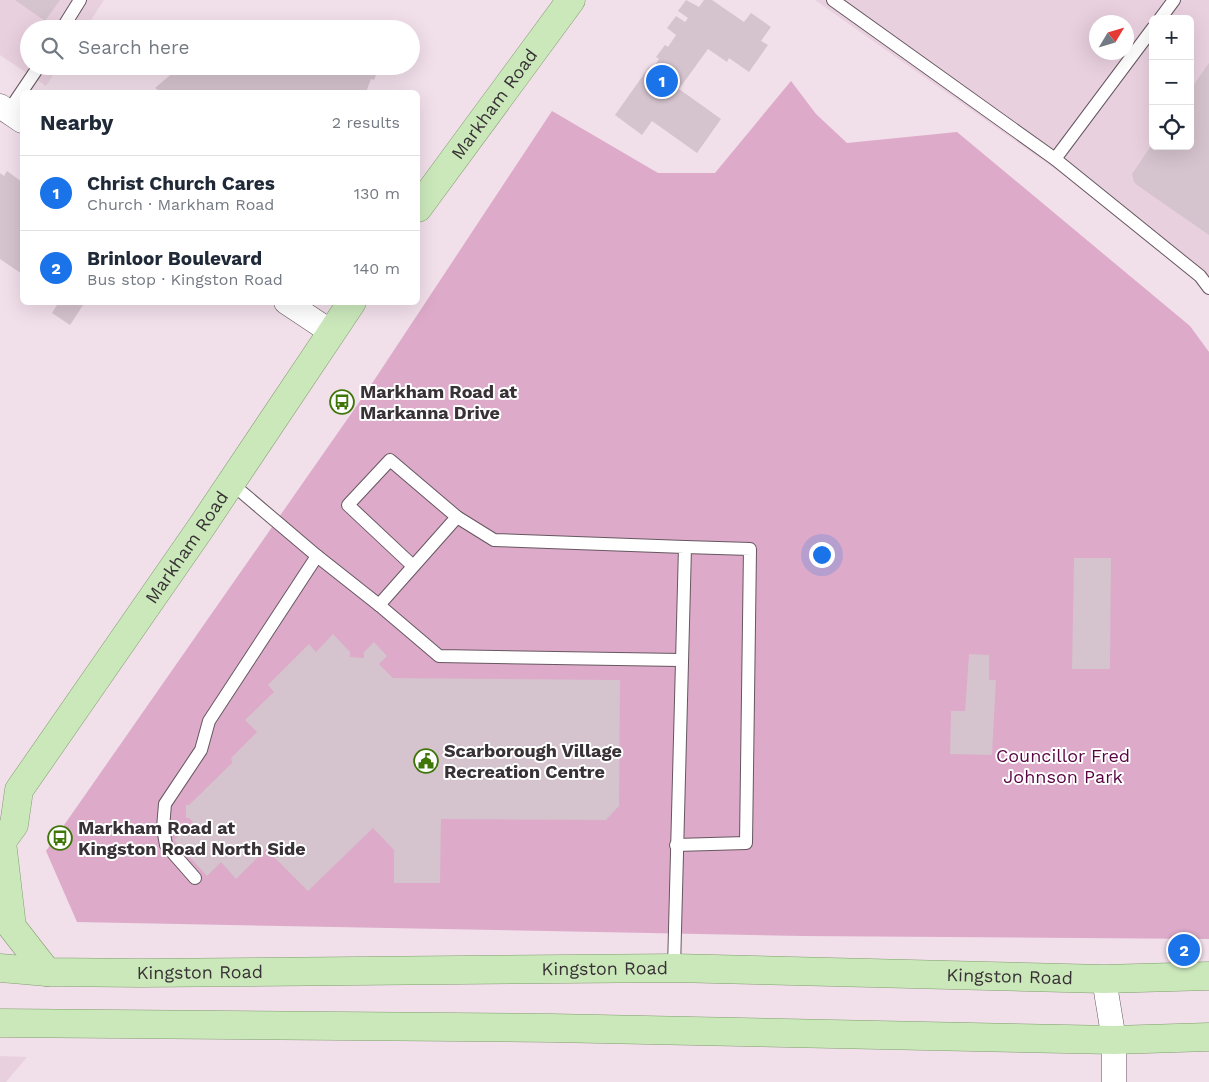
<!DOCTYPE html>
<html lang="en">
<head>
<meta charset="utf-8">
<style>
  :root { --surface:#fff; --page:#f2f2f3; --text:#1f2937; --muted:#747a83; --line:#e0e1e3; --accent:#1a73e8 }
  body { margin:0; font-family:"Work Sans",sans-serif; background:var(--page); color:var(--text) }
  .controls { position:absolute; right:15px; top:15px; display:grid; overflow:hidden; border-radius:8px; box-shadow:0 5px 20px #0002 }
  .controls button { width:45px; height:45px; display:grid; place-items:center; padding:0; border:0; border-bottom:1px solid var(--line); background:var(--surface); color:var(--text); font:25px sans-serif }
  .compass { position:absolute; left:1089px; top:15px; width:45px; height:45px; border-radius:50%; background:var(--surface); box-shadow:0 5px 20px #0002; rotate:52deg }
  .you { position:absolute; left:821px; top:554px; width:18px; height:18px; margin:-12px; border:4px solid #fff; border-radius:50%; background:#1a73e8; box-shadow:0 0 0 8px #1a73e833 }
  .badge { display:grid; place-items:center; width:32px; height:32px; border-radius:50%; background:var(--accent); color:#fff; font-size:16px; font-weight:700 }
  .pin { position:absolute; translate:-50% -50%; border:2px solid #fff; box-shadow:0 1px 5px #0006 }
  .list { margin:0; padding:0; list-style:none }
  h2 { display:flex; justify-content:space-between; align-items:center; height:65px; margin:0; padding:0 20px; font-size:21px }
  h2 small { font-size:16px; font-weight:400; color:var(--muted) }
  .list li { display:grid; grid-template-columns:32px 1fr auto; gap:15px; align-items:center; box-sizing:border-box; height:75px; padding:0 20px; border-top:1px solid var(--line) }
  .list b { display:block; font-size:19px; white-space:nowrap }
  .list p { margin:0; font-size:16px; white-space:nowrap; color:var(--muted) }
  .list em { font-size:16px; font-style:normal; color:var(--muted) }
  .icon { flex:none; width:28px; height:28px; fill:none; stroke:currentColor; stroke-width:2; stroke-linecap:round; stroke-linejoin:round }
  .map { position:relative; flex:none; width:1209px; height:1082px; overflow:hidden }
  .search { position:absolute; background:var(--surface); box-shadow:0 5px 20px #0002; left:20px; top:20px; width:400px; height:55px; display:flex; align-items:center; gap:12px; box-sizing:border-box; padding:0 18px; border-radius:28px; color:var(--muted); font-size:19px }
  .panel { position:absolute; background:var(--surface); box-shadow:0 5px 20px #0002; left:20px; top:90px; width:400px; height:215px; border-radius:8px }
  .map>svg:first-child { display:block }
  .built { fill:#e9d0df; fill-rule:evenodd }
  .green { fill:#ddaac9 }
  .building { fill:#d5c3cd }
  .lines { fill:none; stroke-linecap:round; stroke-linejoin:round }
  .lane-casing { stroke:#665760; stroke-width:14 }
  .street-casing { stroke:#665760; stroke-width:25 }
  .primary-casing { stroke:#819e6e; stroke-width:29 }
  .lane { stroke:#fff; stroke-width:12 }
  .street { stroke:#fff; stroke-width:24 }
  .primary { stroke:#cbe8bb; stroke-width:28 }
  .labels { text-anchor:middle; stroke-width:4; stroke-linejoin:round; paint-order:stroke }
  .street-label { font-size:18px; fill:#383135; stroke:#fff }
  .poi-label { font-size:18px; font-weight:bold; fill:#383135; stroke:#fff; text-anchor:start }
  .park-label { font-size:18px; fill:#5a0544; stroke:#fff }
</style>
</head>
<body>
<div class="map">
<svg width="1209" height="1082" viewBox="0 0 1209 1082">
  <rect width="100%" height="100%" fill="#f1dfea"/>
  <g class="built">
    <polygon points="0,0 104,0 85,29 29,29 29,66 59,66 46,86 0,55"/>
    <path d="M815,0H1209V277L900,60ZM1153,19H1190V146H1153ZM1096,22H1126V52H1096Z"/>
    <polygon points="0,1056 27,1057 6,1082 0,1082"/>
  </g>
  <polygon class="green" points="791,81 816,114 847,143 957,132 1190,326 1209,352 1209,939 803,936 77,922 46,851 367,391 552,111 658,173 715,173"/>
  <g class="building">
    <polygon points="15,0 60,0 45,21"/>
    <polygon points="686,0 699,7 704,0 712,0 744,22 751,13 771,27 761,41 768,45 749,72 729,58 727,62 708,49 679,89 721,119 697,153 652,121 642,135 615,115 649,67 652,70 659,59 656,57 665,45 668,47 676,35 667,28 676,16 685,22 688,18 678,11"/>
    <polygon points="1209,63 1209,235 1137,185 1134,182 1132,174 1153,143 1153,146 1190,146 1190,90"/>
    <polygon points="181,66 358,66 363,68 364,66 379,67 374,80 371,79 366,92 155,92 158,90 155,88"/>
    <polygon points="7,171 22,182 22,274 0,259 0,173 4,176"/>
    <polygon points="59,302 85,302 70,325 52,313"/>
    <polygon points="1074,558 1111,558 1110,669 1072,669"/>
    <polygon points="333,634 350,652 350,657 364,658 364,652 374,642 387,656 379,664 393,678 620,680 619,806 606,820 441,819 440,883 394,883 394,850 373,828 308,891 266,849 236,879 221,862 207,876 174,840 193,822 189,818 186,818 186,805 189,805 232,763 231,758 257,732 245,720 274,692 268,685 309,644 316,652"/>
    <polygon points="969,654 989,655 989,680 996,680 992,755 950,754 951,711 965,711"/>
  </g>
  <g class="lines">
    <g class="lane-casing">
      <g id="lane">
        <polyline points="833,0 1055,159 1200,276 1209,288"/>
        <polyline points="1160,19 1174,0"/>
        <polyline points="62,29 80,0"/>
        <polyline points="8,112 39,66"/>
        <polyline points="1055,159 1153,28"/>
        <polyline points="317,556 379,605 457,517 494,540 685,547 674,968"/>
        <polyline points="413,566 348,505 390,460 457,517"/>
        <polyline points="379,605 439,656 680,660"/>
        <polyline points="676,845 746,843 750,549 685,547"/>
        <polyline points="195,878 166,845 163,828 165,804 201,750 209,721 317,556 231,483"/>
      </g>
    </g>
    <g class="street-casing">
      <g id="street">
        <polyline points="0,106 22,121"/>
        <polyline points="286,302 331,332"/>
        <polyline points="1104,979 1114,1040 1114,1082"/>
      </g>
    </g>
    <g class="primary-casing">
      <g id="primary">
        <path id="s1" d="M418,208L571,0"/>
        <polyline points="2,842 12,927 47,972"/>
        <path id="s2" d="M0,844L14,825L19,790L200,529L352,302"/>
        <path id="s3" d="M0,968L47,972L141,973L674,968L1104,979L1209,976"/>
        <polyline points="0,1023 552,1028 1114,1040 1209,1037"/>
      </g>
    </g>
    <use href="#lane" class="lane"/>
    <use href="#street" class="street"/>
    <use href="#primary" class="primary"/>
  </g>
  <defs>
    <g id="bus-ring" transform="scale(1.25)"><circle r="9.5" fill="#fff" stroke="#3e7608" stroke-width="1.5"/><path d="M-5-6H5V4H4V6H2V4H-2V6H-4V4H-5ZM-3.5-4V0h7V-4ZM-3.5 1.2v1.5H-2V1.2ZM2 1.2v1.5H3.5V1.2Z" fill="#3e7608"/></g>
    <g id="civic-ring" transform="scale(1.25)"><circle r="9.5" fill="#fff" stroke="#3e7608" stroke-width="1.5"/><path d="M-.6-6.5H3V-4.5H.6V-3L4-1V1h2V6H-6V1h2V-1L-.6-3ZM-1.2 2.5V6h2.4V2.5Z" fill="#3e7608"/></g>
  </defs>
  <g fill-rule="evenodd">
    <use href="#bus-ring" x="342" y="402"/>
    <use href="#civic-ring" x="426" y="761"/>
    <use href="#bus-ring" x="60" y="838"/>
  </g>
  <g class="labels">
    <g class="street-label">
      <text dy="6" stroke="none"><textPath href="#s1" startOffset="129">Markham Road</textPath></text>
      <text dy="6" stroke="none"><textPath href="#s2" startOffset="354">Markham Road</textPath></text>
      <text dy="6" stroke="none"><textPath href="#s3" startOffset="605">Kingston Road</textPath></text>
      <text dy="6" stroke="none"><textPath href="#s3" startOffset="200">Kingston Road</textPath></text>
      <text dy="6" stroke="none"><textPath href="#s3" startOffset="1010">Kingston Road</textPath></text>
    </g>
    <g class="poi-label">
      <text x="360" y="398">Markham Road at<tspan x="360" dy="21">Markanna Drive</tspan></text>
      <text x="444" y="757">Scarborough Village<tspan x="444" dy="21">Recreation Centre</tspan></text>
      <text x="78" y="834">Markham Road at<tspan x="78" dy="21">Kingston Road North Side</tspan></text>
    </g>
    <g class="park-label">
      <text x="1063" y="762">Councillor Fred<tspan x="1063" dy="21">Johnson Park</tspan></text>
    </g>
  </g>
</svg>
<div class="controls">
<button>+</button>
<button>−</button>
<button><svg class="icon" aria-label="locate" viewBox="0 0 24 24"><circle cx="12" cy="12" r="6"/><path d="M12 2v4M12 18v4M2 12h4M18 12h4"/></svg></button>
</div>
<svg class="compass" viewBox="-18 -18 36 36"><path d="M0-13l5 13h-10z" fill="#e53935"/><path d="M0 13l5-13h-10z" fill="#747a83"/></svg>
<div class="you"></div>
<div class="pin badge" style="left:662px;top:81px">1</div>
<div class="pin badge" style="left:1184px;top:950px">2</div>
<div class="search"><svg class="icon" aria-label="search" viewBox="0 0 24 24"><circle cx="10" cy="10" r="6"/><path d="M15 15l6 6"/></svg>Search here</div>
<section class="panel">
<h2>Nearby<small>2 results</small></h2>
<ul class="list">
<li><span class="badge">1</span><div><b>Christ Church Cares</b><p>Church · Markham Road</p></div><em>130 m</em></li>
<li><span class="badge">2</span><div><b>Brinloor Boulevard</b><p>Bus stop · Kingston Road</p></div><em>140 m</em></li>
</ul>
</section>
</div>
</body>
</html>
